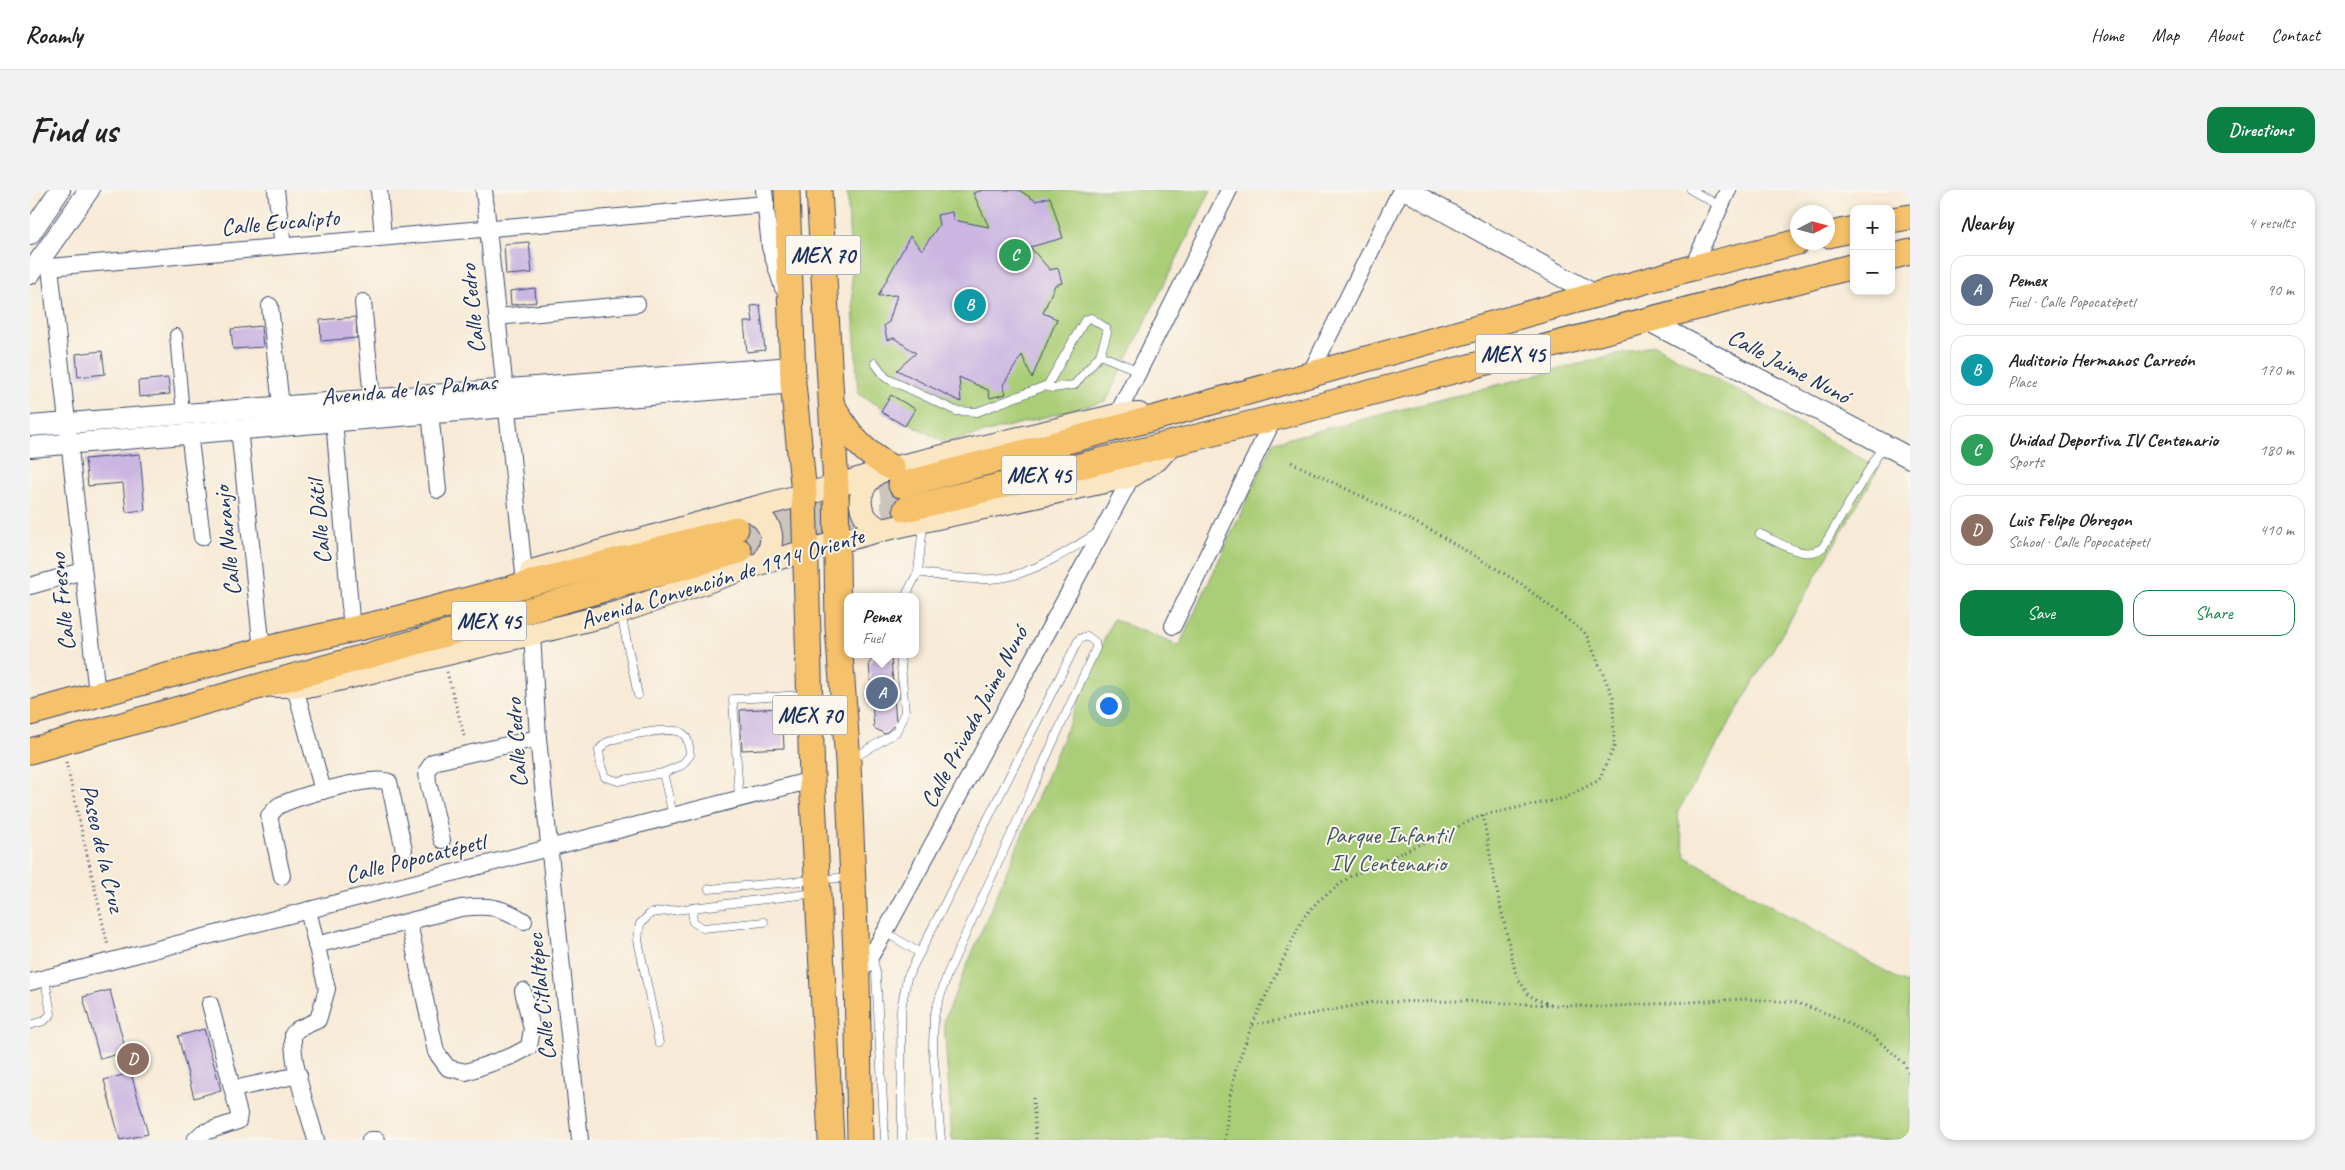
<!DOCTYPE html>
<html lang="en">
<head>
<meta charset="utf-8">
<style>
  :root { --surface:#fff; --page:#f2f2f2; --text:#222; --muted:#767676; --line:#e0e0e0; --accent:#0b8043 }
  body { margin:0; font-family:Caveat,sans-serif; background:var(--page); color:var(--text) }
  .controls { position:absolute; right:15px; top:15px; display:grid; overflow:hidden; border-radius:10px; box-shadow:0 2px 8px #0003 }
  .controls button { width:45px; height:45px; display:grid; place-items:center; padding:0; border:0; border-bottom:1px solid var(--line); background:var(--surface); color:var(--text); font:25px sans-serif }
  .compass { position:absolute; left:1760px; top:15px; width:45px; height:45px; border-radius:50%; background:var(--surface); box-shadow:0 2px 8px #0003; rotate:84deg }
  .you { position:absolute; left:1078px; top:515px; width:18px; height:18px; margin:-12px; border:4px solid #fff; border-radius:50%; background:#1a73e8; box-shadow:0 0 0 8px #1a73e833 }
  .badge { display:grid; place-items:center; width:32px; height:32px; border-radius:50%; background:var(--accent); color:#fff; font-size:16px; font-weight:700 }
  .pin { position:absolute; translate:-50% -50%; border:2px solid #fff; box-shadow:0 1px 5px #0006 }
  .popup { position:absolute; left:814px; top:403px; width:75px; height:65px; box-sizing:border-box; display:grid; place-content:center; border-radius:10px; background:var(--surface); filter:drop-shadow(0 1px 4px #0005); font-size:16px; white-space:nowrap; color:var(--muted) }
  .popup b { font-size:19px; color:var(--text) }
  .popup::after { content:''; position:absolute; left:50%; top:100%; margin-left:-10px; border:10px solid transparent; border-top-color:var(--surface) }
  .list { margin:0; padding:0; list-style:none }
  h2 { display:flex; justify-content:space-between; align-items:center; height:65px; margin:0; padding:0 20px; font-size:21px }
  h2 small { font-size:16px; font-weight:400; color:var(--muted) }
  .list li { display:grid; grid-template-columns:32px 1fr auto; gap:15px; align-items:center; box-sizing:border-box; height:70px; margin:0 10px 10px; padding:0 10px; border:1px solid var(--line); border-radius:15px }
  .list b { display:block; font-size:19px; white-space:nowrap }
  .list p { margin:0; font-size:16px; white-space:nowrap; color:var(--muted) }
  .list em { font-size:16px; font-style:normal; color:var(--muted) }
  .actions { display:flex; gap:10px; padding:15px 20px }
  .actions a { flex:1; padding:11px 0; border:1px solid var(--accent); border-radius:15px; text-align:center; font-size:18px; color:var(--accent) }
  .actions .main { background:var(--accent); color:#fff }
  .map { position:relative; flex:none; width:1880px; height:950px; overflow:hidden; border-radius:15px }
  header { display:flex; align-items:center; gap:30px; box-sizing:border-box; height:70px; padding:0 25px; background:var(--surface); border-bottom:1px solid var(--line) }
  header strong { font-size:24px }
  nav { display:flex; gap:28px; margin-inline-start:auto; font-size:18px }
  .intro { display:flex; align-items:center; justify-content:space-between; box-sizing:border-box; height:120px; padding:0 30px }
  h1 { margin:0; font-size:35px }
  .button { padding:12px 22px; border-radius:15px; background:var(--accent); color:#fff; font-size:18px; font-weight:700 }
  main { display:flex; gap:30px; padding:0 30px }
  aside { flex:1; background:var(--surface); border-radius:15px; box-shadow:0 2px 8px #0003 }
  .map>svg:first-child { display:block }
  .green { fill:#aace77; stroke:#627e6a }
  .building { fill:#cbb6e1 }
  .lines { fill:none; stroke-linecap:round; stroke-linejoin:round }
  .primary-tunnel { stroke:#cbc5be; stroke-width:25; stroke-dasharray:25 12; stroke-linecap:butt }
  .service-casing { stroke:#3c4b70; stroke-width:9 }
  .pedestrian-casing { stroke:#3c4b70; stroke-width:14 }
  .minor-casing { stroke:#3c4b70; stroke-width:18 }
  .tertiary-casing { stroke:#3c4b70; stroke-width:22 }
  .secondary-casing { stroke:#3c4b70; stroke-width:24 }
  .primary-casing { stroke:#3c4b70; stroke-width:27 }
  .path { stroke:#3c4b70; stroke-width:3; stroke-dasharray:1 4; stroke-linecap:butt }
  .service { stroke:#fff; stroke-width:8 }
  .pedestrian { stroke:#fff; stroke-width:12 }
  .minor { stroke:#fff; stroke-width:16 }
  .tertiary { stroke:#fff; stroke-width:20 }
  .secondary { stroke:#fbe6c4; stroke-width:22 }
  .primary { stroke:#f5c16b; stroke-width:25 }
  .labels { text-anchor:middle; stroke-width:4; stroke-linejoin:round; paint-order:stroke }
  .shield { fill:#fbf7ec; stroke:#5e6b89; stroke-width:1 }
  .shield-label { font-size:22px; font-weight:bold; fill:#1b2f5e }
  .street-label { font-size:24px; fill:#1b2f5e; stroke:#fbf7ec }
  .park-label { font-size:24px; fill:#3f5764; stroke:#fbf7ec }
</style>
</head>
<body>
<header>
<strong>Roamly</strong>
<nav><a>Home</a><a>Map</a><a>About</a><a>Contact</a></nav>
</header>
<div class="intro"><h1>Find us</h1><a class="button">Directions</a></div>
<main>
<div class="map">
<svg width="1880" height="950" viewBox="0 0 1880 950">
  <rect width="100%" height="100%" fill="#fbf7ec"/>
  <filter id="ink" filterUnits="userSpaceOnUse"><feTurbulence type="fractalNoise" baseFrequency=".02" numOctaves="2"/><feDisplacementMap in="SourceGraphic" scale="10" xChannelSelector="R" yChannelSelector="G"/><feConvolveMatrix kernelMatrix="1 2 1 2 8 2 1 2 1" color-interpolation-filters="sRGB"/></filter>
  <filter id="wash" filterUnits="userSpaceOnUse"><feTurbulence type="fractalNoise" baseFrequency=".0096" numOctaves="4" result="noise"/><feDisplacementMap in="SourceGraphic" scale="20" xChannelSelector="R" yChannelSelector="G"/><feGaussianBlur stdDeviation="1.12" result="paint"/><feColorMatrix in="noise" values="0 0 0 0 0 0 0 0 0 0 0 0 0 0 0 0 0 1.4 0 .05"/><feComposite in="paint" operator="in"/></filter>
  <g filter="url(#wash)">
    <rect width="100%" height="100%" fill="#f7ead6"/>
    <g class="green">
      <polygon points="817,0 1181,0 1076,211 915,253 828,204"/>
      <polygon points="1624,155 1849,278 1647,623 1656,667 1879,795 1880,950 922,950 914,830 1083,429 1149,456 1244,252"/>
    </g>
    <g id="blocks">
      <g class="building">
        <polygon points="953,0 989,0 1006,11 1020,7 1033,48 1000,57 1020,80 1028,78 1032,93 1025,95 1013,123 1027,129 1002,188 992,165 973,195 976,204 960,208 958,200 929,187 931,212 867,180 886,163 864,148 857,150 854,135 859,132 867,105 848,106 880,46 892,60 909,35 907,25 922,22 923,30 959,37 943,3"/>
        <polygon points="499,52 502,83 476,85 474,54"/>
        <polygon points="505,98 506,112 481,115 480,101"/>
        <polygon points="730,115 735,160 717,162 714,132 723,132 721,116"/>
        <polygon points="326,127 327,148 291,151 290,130"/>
        <polygon points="231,136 233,157 203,159 201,139"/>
        <polygon points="72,161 75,184 48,187 46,164"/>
        <polygon points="138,188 140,204 109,207 108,191"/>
        <polygon points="861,205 885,219 875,236 851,222"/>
        <polygon points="110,264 115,320 96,322 93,293 58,296 55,269"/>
        <polygon points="847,464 856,464 861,468 866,533 855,544 844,538 839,473"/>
        <polygon points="752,518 754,558 712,560 710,520"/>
        <polygon points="80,800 96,862 70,869 53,807"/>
        <polygon points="174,839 191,900 164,908 148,846"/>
        <polygon points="101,883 118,944 90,950 74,890"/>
      </g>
    </g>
  </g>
  <g filter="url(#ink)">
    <use href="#blocks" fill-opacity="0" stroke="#3c4b70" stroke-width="1"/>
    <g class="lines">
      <g class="primary-tunnel">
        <polyline points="706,339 871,295"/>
        <polyline points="709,361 876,319"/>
      </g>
      <g class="service-casing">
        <g id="service">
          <polyline points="1661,0 1690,16"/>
          <polyline points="845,173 856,188 926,221 947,222 1015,196 1023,198 1044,195 1070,165 1109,181"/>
          <polyline points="1017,196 1055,130 1061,128 1076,138 1077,143 1070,165"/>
          <path d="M1730,344C1749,352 1776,372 1793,357L1853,256"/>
          <path d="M888,382C914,387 955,393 981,386C1012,378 1040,360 1067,343"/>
          <polyline points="875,407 888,382 893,335"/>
          <polyline points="591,424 608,505"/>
          <polyline points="822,569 866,542 875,522 870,464"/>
          <path d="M633,583L652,575L660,565C659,557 659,548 652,543C643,536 589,546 578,552C575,553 572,557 569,560L571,576L575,587L588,591L633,583L643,625"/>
          <polyline points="709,607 703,509 775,505"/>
          <polyline points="679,699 820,687"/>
          <polyline points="662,718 663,732 673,738 734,732"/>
          <polyline points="855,742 890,763"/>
          <polyline points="843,768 846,783 855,950"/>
          <polyline points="0,835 14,831 21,824 15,789"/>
          <polyline points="629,853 608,750 610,734 621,723 786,703"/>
          <polyline points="872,950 871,819 877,788 1049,449 1057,446 1065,452 1066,458 917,785 904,826 903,859 911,950"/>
        </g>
      </g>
      <g class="pedestrian-casing">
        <polyline id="pedestrian" points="146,145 153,224"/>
      </g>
      <g class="minor-casing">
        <g id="minor">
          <polyline points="246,0 253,56"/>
          <polyline points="349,0 353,47"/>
          <polyline points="454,0 494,383"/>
          <polyline points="734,0 740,57 753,98"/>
          <polyline points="11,69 20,77 736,14"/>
          <polyline points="20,77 67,504"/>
          <polyline points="1662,78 1698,0"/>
          <polyline points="333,112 342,209"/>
          <polyline points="240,116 251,216"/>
          <polyline points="467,127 607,114"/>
          <polyline points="1280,184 1371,0"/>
          <polyline points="400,222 408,300"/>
          <polyline points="1087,225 1199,0"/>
          <polyline points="304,230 321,429"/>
          <polyline points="209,238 232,460"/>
          <polyline points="159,242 172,347"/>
          <polyline points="0,396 53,381"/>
          <polyline points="1143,436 1244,228"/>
          <polyline points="502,444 508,548 550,950"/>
          <polyline points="265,497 293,601"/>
          <polyline points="412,650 398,592 397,581 403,572 508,548"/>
          <path d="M252,686L239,626C243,622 246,617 250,615C267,607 344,584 359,592L374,660"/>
          <path d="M278,720L297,799L288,830L268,839L263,844C262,879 277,917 286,950"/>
          <polyline points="379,733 406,862 418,878 436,882 482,866 499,857 502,839 493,801"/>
          <path d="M286,755L431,718C458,715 470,716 494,731"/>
          <polyline points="828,787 855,742 1102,286"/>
          <polyline points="0,792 782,590"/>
          <polyline points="203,899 269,885"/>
          <polyline points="165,950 172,943 208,931 209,924 180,814"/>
          <polyline points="340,950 347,950"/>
        </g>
      </g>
      <g class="tertiary-casing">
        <g id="tertiary">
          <polyline points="1376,0 1565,105"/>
          <polyline points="0,44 30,0"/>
          <polyline points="0,84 59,0"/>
          <polyline points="1615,129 1880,268"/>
          <polyline points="0,236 763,177"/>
          <polyline points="0,257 763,193"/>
        </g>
      </g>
      <g class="secondary-casing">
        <g id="secondary">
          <path d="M847,283C824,301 825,327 852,340"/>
          <path d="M719,319C743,332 748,350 732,373"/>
          <polyline points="501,381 719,319 806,296 862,278 1087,225 1109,224"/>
          <polyline points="244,496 282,496 502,444 590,422 732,373 852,340 1102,286 1127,270 1143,252"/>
        </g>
      </g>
      <g class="primary-casing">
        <g id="primary">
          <polyline points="757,0 763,193 774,304 782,590 801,950"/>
          <polyline points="789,0 806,296 808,437 818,572 827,789 830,950"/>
          <polyline points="1861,30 1880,27"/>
          <polyline points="1798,45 1824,39"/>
          <polyline points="1861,67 1880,62"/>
          <path d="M804,218C820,247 833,262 862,278"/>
          <polyline points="871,295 1132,226 1662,78 1768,52"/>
          <polyline points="876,319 1244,228 1824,76"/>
          <polyline points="0,523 232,460 350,433 706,339"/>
          <polyline points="0,561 709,361"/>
        </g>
      </g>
      <g class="path">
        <polyline points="417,482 435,549"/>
        <polyline points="36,572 78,756"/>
        <polyline points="1453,625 1464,688 1486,785 1498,804 1505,809 1521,814"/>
        <polyline points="1223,835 1344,812 1429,811 1567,817 1715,809 1765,812 1801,825 1843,846 1874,873 1880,885"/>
        <polyline points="1003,908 1006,950"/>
        <polyline points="1195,950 1199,911 1206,878 1222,835 1273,728 1288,711 1321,686 1453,625 1535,608 1569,590 1584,557 1583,507 1556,444 1490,393 1401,340 1261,272"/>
      </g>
      <use href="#service" class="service"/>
      <use href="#pedestrian" class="pedestrian"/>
      <use href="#minor" class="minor"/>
      <use href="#tertiary" class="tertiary"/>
      <use href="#secondary" class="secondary"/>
      <use href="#primary" class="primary"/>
    </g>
  </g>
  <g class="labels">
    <g class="shield">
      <rect x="755.5" y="45.5" width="75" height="39" rx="4"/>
      <rect x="1445.5" y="144.5" width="75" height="39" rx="4"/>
      <rect x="971.5" y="265.5" width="75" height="39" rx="4"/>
      <rect x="421.5" y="411.5" width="75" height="39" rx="4"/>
      <rect x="742.5" y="505.5" width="75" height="39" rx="4"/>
    </g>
    <g class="shield-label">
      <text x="793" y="73">MEX 70</text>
      <text x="1483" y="172">MEX 45</text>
      <text x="1009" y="293">MEX 45</text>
      <text x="459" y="439">MEX 45</text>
      <text x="780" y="533">MEX 70</text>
    </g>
    <g class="street-label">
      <text transform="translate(250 32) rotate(-5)" y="8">Calle Eucalipto</text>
      <text transform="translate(442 119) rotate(-96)" y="8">Calle Cedro</text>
      <text transform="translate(1759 176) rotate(28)" y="8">Calle Jaime Nunó</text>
      <text transform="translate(379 199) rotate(-5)" y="8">Avenida de las Palmas</text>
      <text transform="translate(289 332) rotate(-95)" y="8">Calle Dátil</text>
      <text transform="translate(197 351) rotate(-96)" y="8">Calle Naranjo</text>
      <text transform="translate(692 388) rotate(-17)" y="8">Avenida Convención de 1914 Oriente</text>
      <text transform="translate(32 412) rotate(-96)" y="8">Calle Fresno</text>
      <text transform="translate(944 527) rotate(-62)" y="8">Calle Privada Jaime Nunó</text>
      <text transform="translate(486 553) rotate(-94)" y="8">Calle Cedro</text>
      <text transform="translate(73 658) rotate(77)" y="8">Paseo de la Cruz</text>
      <text transform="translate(385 668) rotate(-14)" y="8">Calle Popocatépetl</text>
      <text transform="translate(511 807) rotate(-96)" y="8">Calle Citlaltépec</text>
    </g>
    <g class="park-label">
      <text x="1358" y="653">Parque Infantil<tspan x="1358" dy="28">IV Centenario</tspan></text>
    </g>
  </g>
</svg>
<div class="controls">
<button>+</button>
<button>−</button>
</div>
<svg class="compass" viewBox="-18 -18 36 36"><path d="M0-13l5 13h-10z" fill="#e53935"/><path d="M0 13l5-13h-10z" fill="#767676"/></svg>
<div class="you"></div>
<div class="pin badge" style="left:852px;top:503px;background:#5c6f8a">A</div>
<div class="popup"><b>Pemex</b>Fuel</div>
<div class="pin badge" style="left:940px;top:115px;background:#0f9aa8">B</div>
<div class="pin badge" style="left:985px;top:65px;background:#2e9e5b">C</div>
<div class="pin badge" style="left:103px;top:869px;background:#8d6e63">D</div>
</div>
<aside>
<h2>Nearby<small>4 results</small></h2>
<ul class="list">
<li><span class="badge" style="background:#5c6f8a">A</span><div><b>Pemex</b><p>Fuel · Calle Popocatépetl</p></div><em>90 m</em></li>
<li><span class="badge" style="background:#0f9aa8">B</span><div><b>Auditorio Hermanos Carreón</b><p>Place</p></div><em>170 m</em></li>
<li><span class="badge" style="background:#2e9e5b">C</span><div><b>Unidad Deportiva IV Centenario</b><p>Sports</p></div><em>180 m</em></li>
<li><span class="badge" style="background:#8d6e63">D</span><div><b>Luis Felipe Obregon</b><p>School · Calle Popocatépetl</p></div><em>410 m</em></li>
</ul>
<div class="actions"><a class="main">Save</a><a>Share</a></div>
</aside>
</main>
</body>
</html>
